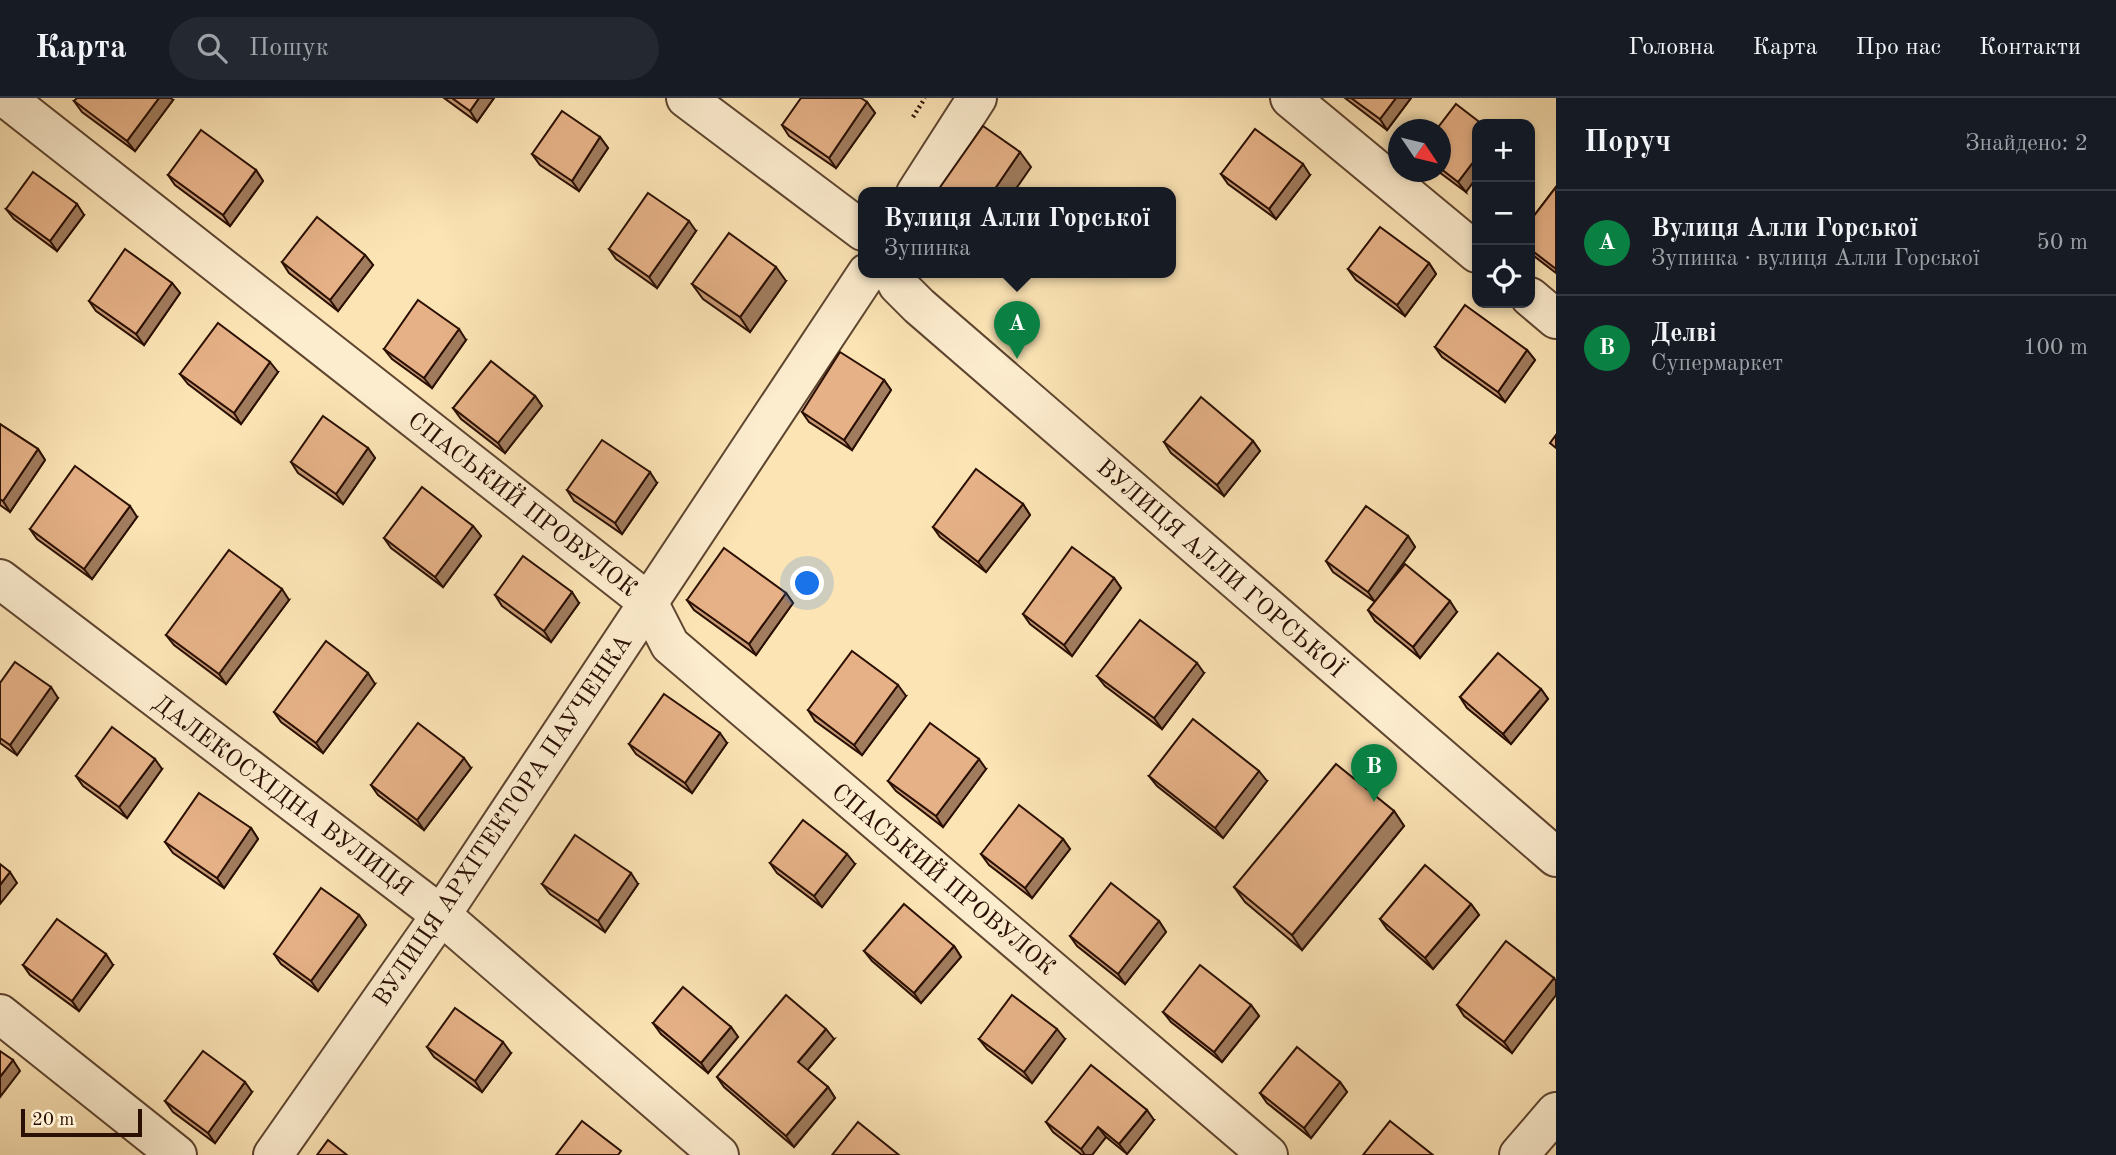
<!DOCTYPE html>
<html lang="uk">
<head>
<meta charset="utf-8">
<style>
  :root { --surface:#171b24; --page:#242831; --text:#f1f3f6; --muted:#9ea1a6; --line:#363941; --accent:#0b8043 }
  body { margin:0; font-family:"Old Standard TT",serif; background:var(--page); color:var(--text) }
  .controls { position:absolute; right:21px; top:21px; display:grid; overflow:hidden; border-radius:14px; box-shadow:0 4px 10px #0003 }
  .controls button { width:63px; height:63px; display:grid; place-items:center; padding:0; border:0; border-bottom:2px solid var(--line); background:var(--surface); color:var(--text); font:35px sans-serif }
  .compass { position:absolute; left:1388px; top:21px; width:63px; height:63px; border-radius:50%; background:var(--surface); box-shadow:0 4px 10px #0003; rotate:125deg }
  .scale { position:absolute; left:21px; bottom:18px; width:121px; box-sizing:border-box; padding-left:7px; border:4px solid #2a0f02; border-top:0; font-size:19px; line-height:24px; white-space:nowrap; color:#2a0f02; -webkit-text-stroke:5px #fdedcf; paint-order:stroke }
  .you { position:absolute; left:808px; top:486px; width:24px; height:24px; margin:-18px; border:5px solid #fff; border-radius:50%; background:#1a73e8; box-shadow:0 0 0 10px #1a73e833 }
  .badge { display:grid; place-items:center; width:46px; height:46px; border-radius:50%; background:var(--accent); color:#fff; font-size:23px; font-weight:700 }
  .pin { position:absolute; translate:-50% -58px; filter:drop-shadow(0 2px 4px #0008) }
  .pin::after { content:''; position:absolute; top:37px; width:24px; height:21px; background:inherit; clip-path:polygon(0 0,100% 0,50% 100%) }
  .popup { position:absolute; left:858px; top:89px; width:318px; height:91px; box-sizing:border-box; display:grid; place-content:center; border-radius:14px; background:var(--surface); filter:drop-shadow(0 2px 5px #0005); font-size:23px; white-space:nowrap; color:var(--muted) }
  .popup b { font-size:26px; color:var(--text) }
  .popup::after { content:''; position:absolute; left:50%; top:100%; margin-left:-14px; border:14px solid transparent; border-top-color:var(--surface) }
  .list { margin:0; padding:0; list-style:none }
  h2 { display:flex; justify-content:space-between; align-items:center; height:91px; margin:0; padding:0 28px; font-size:30px }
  h2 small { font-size:23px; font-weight:400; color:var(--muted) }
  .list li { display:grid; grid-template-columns:46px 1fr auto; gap:21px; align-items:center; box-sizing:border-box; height:105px; padding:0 28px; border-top:2px solid var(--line) }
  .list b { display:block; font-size:26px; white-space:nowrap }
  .list p { margin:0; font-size:23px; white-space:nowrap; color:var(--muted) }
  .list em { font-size:23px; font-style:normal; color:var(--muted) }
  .icon { flex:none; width:38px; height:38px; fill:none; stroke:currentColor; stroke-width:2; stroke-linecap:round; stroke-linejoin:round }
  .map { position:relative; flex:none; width:1556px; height:1057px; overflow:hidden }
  header { display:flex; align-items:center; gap:42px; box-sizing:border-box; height:98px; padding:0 35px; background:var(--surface); border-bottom:2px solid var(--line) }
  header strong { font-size:33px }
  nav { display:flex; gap:38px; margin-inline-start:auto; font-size:24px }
  .search { width:490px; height:63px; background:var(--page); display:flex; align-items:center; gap:18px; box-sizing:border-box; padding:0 24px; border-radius:38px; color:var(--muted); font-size:26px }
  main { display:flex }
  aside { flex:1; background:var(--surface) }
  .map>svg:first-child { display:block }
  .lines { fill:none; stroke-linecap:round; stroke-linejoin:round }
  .minor-casing { stroke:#5e442f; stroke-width:42 }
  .path { stroke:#2a0f02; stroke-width:4.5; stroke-dasharray:2 3.5; stroke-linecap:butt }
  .minor { stroke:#fdedcf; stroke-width:38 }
  .wall { fill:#c69874; stroke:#2a0f02; stroke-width:2 }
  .shaded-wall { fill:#a17c5e; stroke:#2a0f02; stroke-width:2 }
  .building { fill:#e6b187; stroke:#2a0f02; stroke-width:2 }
  .labels { text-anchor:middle; stroke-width:5; stroke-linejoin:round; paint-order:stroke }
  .street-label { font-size:24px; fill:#2a0f02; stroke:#fdedcf }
</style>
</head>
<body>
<header>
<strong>Карта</strong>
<div class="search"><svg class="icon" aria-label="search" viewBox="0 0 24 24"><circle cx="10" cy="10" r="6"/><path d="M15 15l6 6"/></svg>Пошук</div>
<nav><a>Головна</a><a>Карта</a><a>Про нас</a><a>Контакти</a></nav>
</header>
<main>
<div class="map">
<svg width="1556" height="1057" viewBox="0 0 1556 1057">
  <rect width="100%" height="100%" fill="#fce4b5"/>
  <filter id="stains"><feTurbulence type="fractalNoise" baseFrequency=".00286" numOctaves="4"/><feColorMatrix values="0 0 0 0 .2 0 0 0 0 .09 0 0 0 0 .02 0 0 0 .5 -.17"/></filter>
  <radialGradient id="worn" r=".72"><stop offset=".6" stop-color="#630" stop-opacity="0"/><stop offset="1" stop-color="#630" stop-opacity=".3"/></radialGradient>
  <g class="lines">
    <g class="minor-casing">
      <g id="minor">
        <polyline points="6,0 648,504 670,547 1268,1057"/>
        <polyline points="686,0 863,133"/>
        <polyline points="1290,0 1477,155"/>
        <polyline points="916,95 977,0"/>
        <polyline points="892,175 898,187 919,208 1556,759"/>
        <polyline points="1530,199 1556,221"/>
        <polyline points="0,481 441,817 719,1057"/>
        <polyline points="0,916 177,1057"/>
        <polyline points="273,1057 441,817 867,175"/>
        <polyline points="1519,1057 1556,1014"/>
      </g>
    </g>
    <polyline class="path" points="913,19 925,0"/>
    <use href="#minor" class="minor"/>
  </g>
  <g class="wall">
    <polygon points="444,0 494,0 477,24"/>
    <polygon points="1345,0 1411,0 1387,32"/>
    <polygon points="173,2 135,53 82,14 74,3"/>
    <polygon points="867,4 875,15 836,70 789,38 782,27"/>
    <polygon points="1440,32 1466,94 1439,74 1440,74"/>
    <polygon points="600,39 608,50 579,93 540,67 532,56"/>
    <polygon points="256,72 263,83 230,128 175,87 168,77"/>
    <polygon points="1221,76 1310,77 1276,121 1228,86"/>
    <polygon points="1556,89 1556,175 1530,155 1530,123"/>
    <polygon points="6,111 84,117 57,153 14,121"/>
    <polygon points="696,133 657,190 616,161 609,151"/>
    <polygon points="365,157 373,167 338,213 289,175 282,164"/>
    <polygon points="1429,165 1436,176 1405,218 1356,182 1348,171"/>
    <polygon points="786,183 750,234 703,201 692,186"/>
    <polygon points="172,185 180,195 144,247 96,213 89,203"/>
    <polygon points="466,242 432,290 392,261 384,251"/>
    <polygon points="1435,249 1527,252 1535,262 1505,304 1442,259"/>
    <polygon points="278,274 241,326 188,286 180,276"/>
    <polygon points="884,282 891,292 852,352 809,324 802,314"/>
    <polygon points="535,298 542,308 505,355 461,321 453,310"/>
    <polygon points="0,326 38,351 45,362 10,414 0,407"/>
    <polygon points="1253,343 1260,353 1224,398 1171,355 1164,344"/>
    <polygon points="368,350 375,360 343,406 298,375 291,364"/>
    <polygon points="657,385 622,436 574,403 567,392"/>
    <polygon points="1023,406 1030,417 986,474 940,439 933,429"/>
    <polygon points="137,419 92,481 37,441 30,431"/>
    <polygon points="473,428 481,438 443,489 391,450 384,440"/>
    <polygon points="1408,438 1415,449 1380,497 1457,514 1420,560 1375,523 1368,512 1375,504 1333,474 1326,463"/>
    <polygon points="1114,480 1121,490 1072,558 1030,526 1023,516"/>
    <polygon points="786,495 793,505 756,557 694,512 687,502"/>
    <polygon points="495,497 579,505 551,544 502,508"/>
    <polygon points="289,502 226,586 174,547 166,537"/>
    <polygon points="1204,575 1162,631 1105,588 1097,578"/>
    <polygon points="0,585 58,600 17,657 0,645"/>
    <polygon points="375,586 323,655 281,624 274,614"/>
    <polygon points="1541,591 1548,601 1511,646 1467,610 1460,599"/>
    <polygon points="906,598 862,657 815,623 808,612"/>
    <polygon points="727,645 692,695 636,656 629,646"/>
    <polygon points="471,670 424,732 378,697 371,687"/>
    <polygon points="162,671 127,720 83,688 76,678"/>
    <polygon points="986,671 943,729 896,693 888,683"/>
    <polygon points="1149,678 1267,683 1223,740 1157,688"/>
    <polygon points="1394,713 1404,728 1302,852 1245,804 1234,789"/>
    <polygon points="251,730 258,741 224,790 173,755 165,744"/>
    <polygon points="1063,741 1070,751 1032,800 989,767 981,756"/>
    <polygon points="770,765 855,766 822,809 777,775"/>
    <polygon points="542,786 638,786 605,834 550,796"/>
    <polygon points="1471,806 1479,817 1433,871 1387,831 1380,821"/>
    <polygon points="359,817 366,827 318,893 281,866 274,856"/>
    <polygon points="1159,823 1166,834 1125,886 1077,848 1070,838"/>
    <polygon points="954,848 961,859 921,905 872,863 864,853"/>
    <polygon points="23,867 113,867 79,913 30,877"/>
    <polygon points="1556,883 1512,955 1464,918 1457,907"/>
    <polygon points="1251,907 1259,918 1222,964 1171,924 1163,914"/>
    <polygon points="653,925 731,929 738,939 708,975 661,936"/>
    <polygon points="834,941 807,972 828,989 835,1000 794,1049 724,989 717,979"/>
    <polygon points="979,941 1065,941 1032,985 987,951"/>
    <polygon points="427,949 511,955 482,994 434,959"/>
    <polygon points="1340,984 1347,994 1311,1040 1267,1005 1260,995"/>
    <polygon points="252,994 215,1045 173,1014 165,1003"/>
    <polygon points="1154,1022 1127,1056 1106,1039 1092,1057 1082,1057 1053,1034 1046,1024"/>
  </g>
  <g class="shaded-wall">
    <polygon points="159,0 171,0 173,2 135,53 127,43"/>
    <polygon points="479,0 494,0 477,24 470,13"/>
    <polygon points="1396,0 1411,0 1387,32 1380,21"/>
    <polygon points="867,4 875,15 836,70 829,60"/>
    <polygon points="600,39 608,50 579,93 572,83"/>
    <polygon points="1020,54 1031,69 1013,95 992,95"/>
    <polygon points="1477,59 1477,79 1466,94 1458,84"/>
    <polygon points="1303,66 1310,77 1276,121 1269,111"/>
    <polygon points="256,72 263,83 230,128 223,117"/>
    <polygon points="77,106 84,117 57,153 50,143"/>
    <polygon points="689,123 696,133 657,190 649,179"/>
    <polygon points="365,157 373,167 338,213 330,202"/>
    <polygon points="1429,165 1436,176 1405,218 1397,207"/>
    <polygon points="776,169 786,183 750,234 740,219"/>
    <polygon points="172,185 180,195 144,247 136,236"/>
    <polygon points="459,231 466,242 432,290 424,280"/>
    <polygon points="1527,252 1535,262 1505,304 1498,294"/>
    <polygon points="270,264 278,274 241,326 234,315"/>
    <polygon points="884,282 891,292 852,352 844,342"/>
    <polygon points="535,298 542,308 505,355 498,345"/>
    <polygon points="1253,343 1260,353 1224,398 1217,387"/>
    <polygon points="368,350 375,360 343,406 336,396"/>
    <polygon points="38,351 45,362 10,414 3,403"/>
    <polygon points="650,374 657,385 622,436 615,425"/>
    <polygon points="1023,406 1030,417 986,474 978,464"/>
    <polygon points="130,408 137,419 92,481 84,471"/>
    <polygon points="473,428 481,438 443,489 435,479"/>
    <polygon points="1408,438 1415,449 1375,504 1368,494"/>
    <polygon points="1114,480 1121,490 1072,558 1064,547"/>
    <polygon points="282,491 289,502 226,586 219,576"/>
    <polygon points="572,494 579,505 551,544 544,533"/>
    <polygon points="786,495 793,505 756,557 749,546"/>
    <polygon points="1450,503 1457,514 1420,560 1413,549"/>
    <polygon points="1197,565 1204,575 1162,631 1154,620"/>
    <polygon points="368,575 375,586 323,655 316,645"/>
    <polygon points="898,587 906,598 862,657 854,647"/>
    <polygon points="51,589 58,600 17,657 10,647"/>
    <polygon points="1541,591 1548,601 1511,646 1503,636"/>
    <polygon points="720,635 727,645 692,695 685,685"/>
    <polygon points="464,660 471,670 424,732 417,722"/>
    <polygon points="155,661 162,671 127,720 119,709"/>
    <polygon points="979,661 986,671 943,729 936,718"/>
    <polygon points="1259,673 1267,683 1223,740 1215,730"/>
    <polygon points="1394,713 1404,728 1302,852 1292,837"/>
    <polygon points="251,730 258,741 224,790 217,780"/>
    <polygon points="1063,741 1070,751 1032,800 1025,790"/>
    <polygon points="847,756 855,766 822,809 814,798"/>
    <polygon points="10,774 17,785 0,806 0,787"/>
    <polygon points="631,775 638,786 605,834 598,823"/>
    <polygon points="1471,806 1479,817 1433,871 1425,860"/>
    <polygon points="359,817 366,827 318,893 311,883"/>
    <polygon points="1159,823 1166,834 1125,886 1118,876"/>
    <polygon points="954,848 961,859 921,905 914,895"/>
    <polygon points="106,856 113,867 79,913 72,903"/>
    <polygon points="1554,880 1556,883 1556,897 1512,955 1504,944"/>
    <polygon points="1251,907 1259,918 1222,964 1214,954"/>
    <polygon points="731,929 738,939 708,975 701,965"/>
    <polygon points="826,931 834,941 805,975 798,964"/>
    <polygon points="1057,931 1065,941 1032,985 1024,974"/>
    <polygon points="503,944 511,955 482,994 475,983"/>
    <polygon points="13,962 20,973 0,999 0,979"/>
    <polygon points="245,984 252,994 215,1045 208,1035"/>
    <polygon points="1340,984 1347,994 1311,1040 1304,1030"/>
    <polygon points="828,989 835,1000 794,1049 786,1038"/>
    <polygon points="1147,1012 1154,1022 1127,1056 1119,1046"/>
    <polygon points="1098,1029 1106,1039 1092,1057 1085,1057 1081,1051"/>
  </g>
  <g class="building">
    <polygon points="77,0 159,0 127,43 74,3"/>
    <polygon points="452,0 479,0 470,13"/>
    <polygon points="801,0 861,0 867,4 829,60 782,27"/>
    <polygon points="1351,0 1396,0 1380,21"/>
    <polygon points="1456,6 1482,26 1477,26 1477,59 1458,84 1440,70 1440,32 1436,32"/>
    <polygon points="562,13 600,39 572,83 532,56"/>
    <polygon points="983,28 1020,54 992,95 936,95"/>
    <polygon points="1255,31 1303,66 1269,111 1221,76"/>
    <polygon points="201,32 256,72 223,117 168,77"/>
    <polygon points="33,74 77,106 50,143 6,111"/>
    <polygon points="1556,89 1556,171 1530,151 1530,123"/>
    <polygon points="648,95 689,123 649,179 609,151"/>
    <polygon points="317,119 365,157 330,202 282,164"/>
    <polygon points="1380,129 1429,165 1397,207 1348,171"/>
    <polygon points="729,135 776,169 740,219 692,186"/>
    <polygon points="125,151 172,185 136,236 89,203"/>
    <polygon points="418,202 459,231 424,280 384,251"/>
    <polygon points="1465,207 1527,252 1498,294 1435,249"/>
    <polygon points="218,225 270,264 234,315 180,276"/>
    <polygon points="840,254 884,282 844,342 802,314"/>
    <polygon points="491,263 535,298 498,345 453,310"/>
    <polygon points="1201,299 1253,343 1217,387 1164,344"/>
    <polygon points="323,318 368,350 336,396 291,364"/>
    <polygon points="0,326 38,351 3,403 0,401"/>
    <polygon points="1556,337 1556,350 1550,345"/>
    <polygon points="602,342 650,374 615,425 567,392"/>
    <polygon points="75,368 130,408 84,471 30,431"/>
    <polygon points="976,371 1023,406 978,464 933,429"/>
    <polygon points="422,389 473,428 435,479 384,440"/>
    <polygon points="1366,408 1408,438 1368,494 1326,463"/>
    <polygon points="1072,449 1114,480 1064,547 1023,516"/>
    <polygon points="724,450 786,495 749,546 687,502"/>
    <polygon points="229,452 282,491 219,576 166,537"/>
    <polygon points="523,458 572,494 544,533 495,497"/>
    <polygon points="1405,466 1450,503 1413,549 1368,512"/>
    <polygon points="1140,522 1197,565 1154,620 1097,578"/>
    <polygon points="326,543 368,575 316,645 274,614"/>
    <polygon points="852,553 898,587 854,647 808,612"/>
    <polygon points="1498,555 1541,591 1503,636 1460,599"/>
    <polygon points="15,564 51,589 10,647 0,640 0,585"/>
    <polygon points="664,596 720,635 685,685 629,646"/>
    <polygon points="1193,621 1259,673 1215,730 1149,678"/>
    <polygon points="418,625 464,660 417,722 371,687"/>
    <polygon points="930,625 979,661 936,718 888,683"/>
    <polygon points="112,629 155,661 119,709 76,678"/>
    <polygon points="1336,666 1394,713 1292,837 1234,789"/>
    <polygon points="199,695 251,730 217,780 165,744"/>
    <polygon points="1019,707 1063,741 1025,790 981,756"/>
    <polygon points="803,722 847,756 814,798 770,765"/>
    <polygon points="575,737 631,775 598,823 542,786"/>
    <polygon points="0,766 10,774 0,787"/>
    <polygon points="1425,767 1471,806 1425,860 1380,821"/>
    <polygon points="1111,785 1159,823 1118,876 1070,838"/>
    <polygon points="321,790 359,817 311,883 274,856"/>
    <polygon points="904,806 954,848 914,895 864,853"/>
    <polygon points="57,821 106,856 72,903 23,867"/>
    <polygon points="1506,843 1554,880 1504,944 1457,907"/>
    <polygon points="1200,867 1251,907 1214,954 1163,914"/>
    <polygon points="683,889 731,929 701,965 653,925"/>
    <polygon points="786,897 826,931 798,964 828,989 786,1038 717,979"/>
    <polygon points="1012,897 1057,931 1024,974 979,941"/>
    <polygon points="455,910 503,944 475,983 427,949"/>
    <polygon points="1297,949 1340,984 1304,1030 1260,995"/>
    <polygon points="0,953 13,962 0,979"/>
    <polygon points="203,953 245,984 208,1035 165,1003"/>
    <polygon points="1091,967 1147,1012 1119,1046 1098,1029 1081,1051 1046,1024"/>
    <polygon points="582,1023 621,1053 618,1057 556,1057"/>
    <polygon points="1390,1023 1433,1057 1363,1057"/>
    <polygon points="858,1024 899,1057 832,1057"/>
    <polygon points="328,1042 347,1057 317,1057"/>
  </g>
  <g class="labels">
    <g class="street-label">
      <text transform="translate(523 406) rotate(38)" y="8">СПАСЬКИЙ ПРОВУЛОК</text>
      <text transform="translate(1221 470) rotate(41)" y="8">ВУЛИЦЯ АЛЛИ ГОРСЬКОЇ</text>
      <text transform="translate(283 697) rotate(37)" y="8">ДАЛЕКОСХІДНА ВУЛИЦЯ</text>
      <text transform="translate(502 722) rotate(-56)" y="8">ВУЛИЦЯ АРХІТЕКТОРА ПАУЧЕНКА</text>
      <text transform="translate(944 781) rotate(40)" y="8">СПАСЬКИЙ ПРОВУЛОК</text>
    </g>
  </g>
  <rect width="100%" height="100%" filter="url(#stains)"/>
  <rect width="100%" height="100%" fill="url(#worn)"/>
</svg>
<div class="controls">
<button>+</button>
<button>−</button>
<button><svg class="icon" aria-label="locate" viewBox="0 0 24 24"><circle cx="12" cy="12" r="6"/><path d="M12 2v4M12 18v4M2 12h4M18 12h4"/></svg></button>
</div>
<svg class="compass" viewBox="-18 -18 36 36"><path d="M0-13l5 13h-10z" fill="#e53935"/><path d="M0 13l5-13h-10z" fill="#9ea1a6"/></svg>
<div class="scale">20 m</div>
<div class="you"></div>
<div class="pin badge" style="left:1017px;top:261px">A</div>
<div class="popup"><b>Вулиця Алли Горської</b>Зупинка</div>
<div class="pin badge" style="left:1374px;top:704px">B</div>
</div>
<aside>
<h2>Поруч<small>Знайдено: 2</small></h2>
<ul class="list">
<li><span class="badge">A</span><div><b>Вулиця Алли Горської</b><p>Зупинка · вулиця Алли Горської</p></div><em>50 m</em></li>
<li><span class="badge">B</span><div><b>Делві</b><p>Супермаркет</p></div><em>100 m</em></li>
</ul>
</aside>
</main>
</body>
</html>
